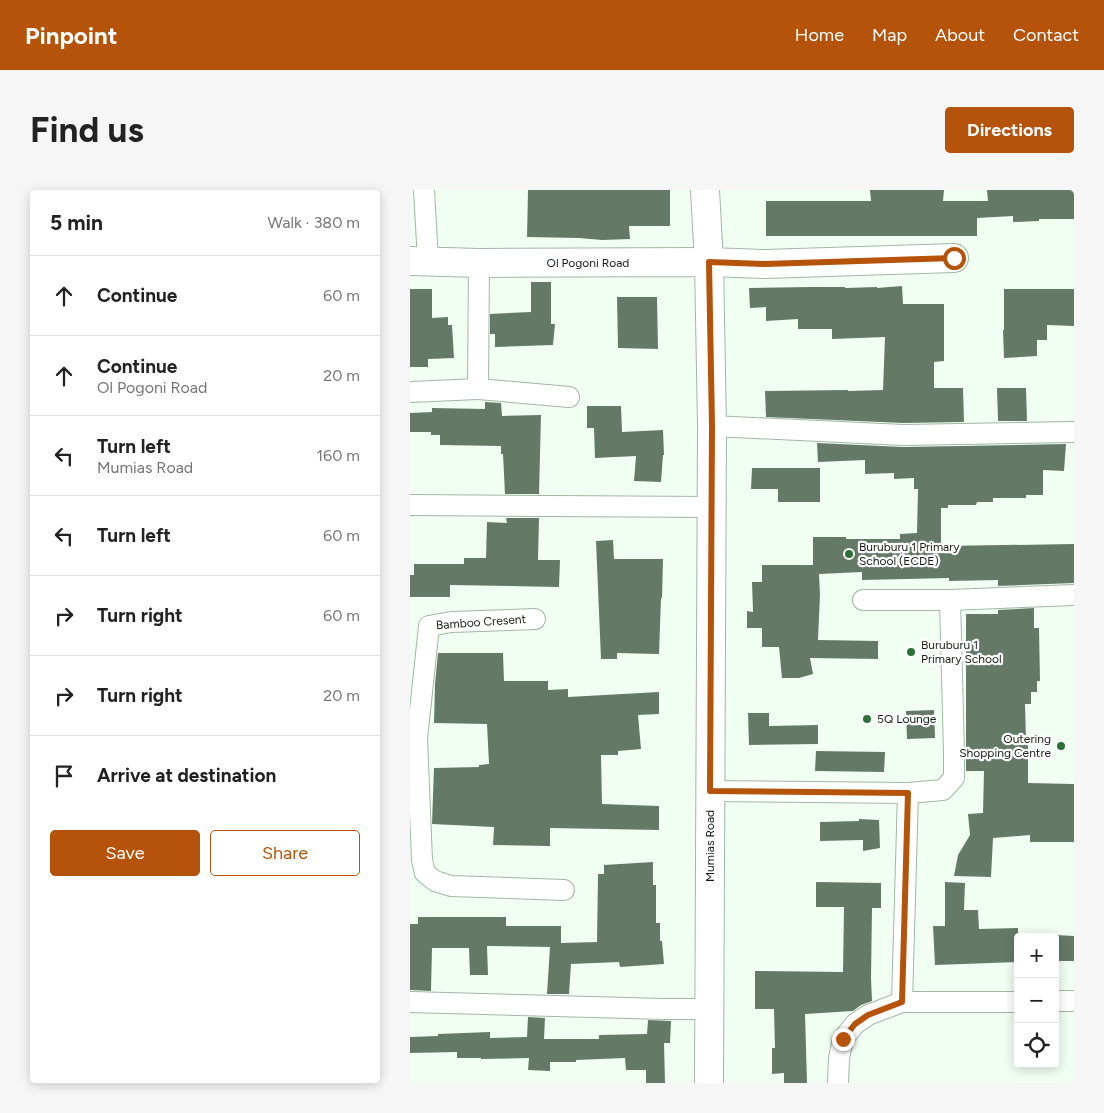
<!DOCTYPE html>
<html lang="en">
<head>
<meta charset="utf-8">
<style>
  :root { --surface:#fff; --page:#f6f6f6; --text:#222; --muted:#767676; --line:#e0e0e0; --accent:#b45309 }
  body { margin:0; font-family:Figtree,sans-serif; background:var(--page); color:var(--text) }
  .controls { position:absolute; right:15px; bottom:15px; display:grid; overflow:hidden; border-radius:5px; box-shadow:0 2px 12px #0003 }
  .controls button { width:45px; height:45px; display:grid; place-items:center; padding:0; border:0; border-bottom:1px solid var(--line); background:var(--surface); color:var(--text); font:25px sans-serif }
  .stop { position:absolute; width:15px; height:15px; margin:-11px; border:4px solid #b45309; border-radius:50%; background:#fff }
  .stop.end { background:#b45309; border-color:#fff; box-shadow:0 1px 5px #0008 }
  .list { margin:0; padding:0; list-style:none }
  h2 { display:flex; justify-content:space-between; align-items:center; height:65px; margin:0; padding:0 20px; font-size:21px }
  h2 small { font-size:16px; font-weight:400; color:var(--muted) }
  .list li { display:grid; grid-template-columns:32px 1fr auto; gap:15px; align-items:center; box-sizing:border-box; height:80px; padding:0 20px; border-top:1px solid var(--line) }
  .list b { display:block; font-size:19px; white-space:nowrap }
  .list p { margin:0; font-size:16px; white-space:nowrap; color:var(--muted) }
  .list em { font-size:16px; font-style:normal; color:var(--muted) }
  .actions { display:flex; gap:10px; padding:15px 20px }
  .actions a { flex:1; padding:11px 0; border:1px solid var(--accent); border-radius:5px; text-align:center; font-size:18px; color:var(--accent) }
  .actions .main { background:var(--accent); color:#fff }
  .icon { flex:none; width:28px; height:28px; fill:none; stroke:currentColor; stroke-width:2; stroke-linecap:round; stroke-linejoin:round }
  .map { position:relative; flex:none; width:664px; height:893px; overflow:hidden; border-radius:5px }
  header { display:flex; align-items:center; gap:30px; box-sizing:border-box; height:70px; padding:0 25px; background:var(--accent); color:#fff }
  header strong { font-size:24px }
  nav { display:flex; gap:28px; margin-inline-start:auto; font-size:18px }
  .intro { display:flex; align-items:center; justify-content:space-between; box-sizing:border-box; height:120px; padding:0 30px }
  h1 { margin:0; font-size:35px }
  .button { padding:12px 22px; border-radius:5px; background:var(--accent); color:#fff; font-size:18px; font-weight:700 }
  main { display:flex; gap:30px; padding:0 30px }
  aside { flex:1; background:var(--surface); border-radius:5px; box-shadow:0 2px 12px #0003 }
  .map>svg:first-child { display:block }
  .building { fill:#647a66 }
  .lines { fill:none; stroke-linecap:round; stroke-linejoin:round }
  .street-casing { stroke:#a1b7a3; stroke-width:22 }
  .secondary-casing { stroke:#a1b7a3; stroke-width:30 }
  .street { stroke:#fff; stroke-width:20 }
  .secondary { stroke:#fff; stroke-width:28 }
  .route { stroke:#b45309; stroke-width:6 }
  .poi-dot { fill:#2c703a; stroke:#fff; stroke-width:2 }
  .labels { text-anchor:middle; stroke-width:4.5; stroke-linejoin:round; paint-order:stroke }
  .street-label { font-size:12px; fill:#141c15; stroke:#fff }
  .poi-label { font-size:12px; fill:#141c15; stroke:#fff; text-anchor:start }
</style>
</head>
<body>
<header>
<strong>Pinpoint</strong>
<nav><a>Home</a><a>Map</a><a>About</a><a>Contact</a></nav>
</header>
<div class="intro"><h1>Find us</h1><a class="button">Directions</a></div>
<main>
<aside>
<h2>5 min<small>Walk · 380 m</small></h2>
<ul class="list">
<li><svg class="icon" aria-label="ahead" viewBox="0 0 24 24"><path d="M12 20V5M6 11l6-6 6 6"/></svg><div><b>Continue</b></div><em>60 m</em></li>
<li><svg class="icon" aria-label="ahead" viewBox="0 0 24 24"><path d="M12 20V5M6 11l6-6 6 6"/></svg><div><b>Continue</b><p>Ol Pogoni Road</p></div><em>20 m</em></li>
<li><svg class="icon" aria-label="left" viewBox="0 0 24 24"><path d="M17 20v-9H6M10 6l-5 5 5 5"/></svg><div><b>Turn left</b><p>Mumias Road</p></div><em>160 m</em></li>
<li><svg class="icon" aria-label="left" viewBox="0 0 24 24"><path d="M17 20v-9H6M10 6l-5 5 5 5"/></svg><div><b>Turn left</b></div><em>60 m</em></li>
<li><svg class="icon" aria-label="right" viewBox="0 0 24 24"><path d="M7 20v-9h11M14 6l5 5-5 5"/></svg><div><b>Turn right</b></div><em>60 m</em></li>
<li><svg class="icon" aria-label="right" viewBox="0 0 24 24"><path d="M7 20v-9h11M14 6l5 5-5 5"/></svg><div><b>Turn right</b></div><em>20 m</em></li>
<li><svg class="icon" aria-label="arrive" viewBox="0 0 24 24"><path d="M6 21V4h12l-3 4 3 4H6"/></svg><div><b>Arrive at destination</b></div></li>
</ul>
<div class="actions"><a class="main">Save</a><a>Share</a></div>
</aside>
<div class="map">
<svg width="664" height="893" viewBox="0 0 664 893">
  <rect width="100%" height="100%" fill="#f1fff2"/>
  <g class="building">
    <polygon points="118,0 260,0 260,36 219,36 220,49 192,50 169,48 117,47"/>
    <polygon points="460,0 534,0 533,11 578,11 577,0 664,0 664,29 629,29 629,31 603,32 603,26 567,28 567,46 356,46 356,11 461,11"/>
    <polygon points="121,92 141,92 141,134 145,134 143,155 85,157 85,144 80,144 80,124 121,122"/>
    <polygon points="492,96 493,114 534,114 534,171 524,172 524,198 553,198 554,232 493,233 356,227 355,201 438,200 438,201 473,200 475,147 422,149 422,139 388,139 388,129 356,131 356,117 340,118 339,98 400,97 435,97 435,98 467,97 467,98"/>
    <polygon points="0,99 22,99 22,128 38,127 38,135 42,135 44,168 18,169 18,177 0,177"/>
    <polygon points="594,99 664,99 664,136 637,135 637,150 627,150 627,166 594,168 593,140 594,140"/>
    <polygon points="207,107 247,107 248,159 208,158"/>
    <polygon points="587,198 616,198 617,231 588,231"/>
    <polygon points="75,212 91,213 92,226 131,225 129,304 95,304 93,264 91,264 91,256 30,255 30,245 21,245 21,242 0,242 0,223 22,222 22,218 75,219"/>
    <polygon points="177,216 211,216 212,242 253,240 254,265 253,265 251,292 224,291 226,266 185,268 184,238 177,238"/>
    <polygon points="407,253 493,257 656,254 654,281 633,280 633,305 616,305 616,308 583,308 583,312 567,312 566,315 538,315 538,318 531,318 531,354 535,354 535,356 664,354 664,393 588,396 588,390 539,391 539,388 452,390 452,382 409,384 410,405 408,450 468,451 468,469 400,468 403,484 389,488 372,488 369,457 352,457 352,438 337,438 337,421 343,422 342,392 352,392 352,375 403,375 403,347 436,347 436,349 490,349 490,344 507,343 508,299 504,299 504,288 484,289 484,283 455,284 455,270 408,272"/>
    <polygon points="342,278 410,278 410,312 368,312 368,299 341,299"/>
    <polygon points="96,328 129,328 128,370 150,370 149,397 40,395 40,407 0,407 0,385 4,385 4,374 54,374 54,368 76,368 77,332 97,333"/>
    <polygon points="203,350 204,369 253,369 252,408 251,408 249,464 207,463 207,469 191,469 186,351"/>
    <polygon points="624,418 624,438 629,438 630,491 627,491 627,502 621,502 621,514 615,514 616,551 618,551 618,593 664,594 664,652 620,652 620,645 583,648 581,687 544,686 548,665 560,645 558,624 573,623 574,581 556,581 556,424 588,424 588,420"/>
    <polygon points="28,463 93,463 94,491 138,491 138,500 158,499 158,507 249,502 249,524 228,525 231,559 208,561 208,565 191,565 192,614 249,616 249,640 140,638 140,656 83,655 84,637 22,634 24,578 69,577 69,575 79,574 77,534 24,533 25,494"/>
    <polygon points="524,520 525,548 497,549 496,521"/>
    <polygon points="338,523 359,523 359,536 408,535 408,554 339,555"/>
    <polygon points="406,561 475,562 474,582 405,581"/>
    <polygon points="449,629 469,630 470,658 453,661 453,650 410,651 410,632 449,631"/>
    <polygon points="243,672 243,695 246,695 246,733 250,733 250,751 252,751 254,774 210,777 209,772 161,774 159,804 137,804 140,757 77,756 78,785 60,785 59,758 22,758 21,801 0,800 0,734 8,734 8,727 96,727 96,736 151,736 151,753 187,752 188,684 194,684 194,675"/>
    <polygon points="406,692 471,693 471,718 462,718 461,788 462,811 451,815 443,821 395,824 397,893 374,893 374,883 362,884 362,858 365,858 364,819 345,819 345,781 433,782 434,717 406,717"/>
    <polygon points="535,692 555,693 554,720 568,720 569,739 608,738 608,772 525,775 523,736 535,736"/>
    <polygon points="645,745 664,746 664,771 645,771"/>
    <polygon points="118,827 135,828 134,849 189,849 189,845 237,844 238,830 261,831 260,853 254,853 255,893 236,893 236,880 216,880 215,868 166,870 166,872 140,872 140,881 118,880 119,868 71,869 71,868 47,868 47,862 0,863 0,847 28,846 28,844 80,842 80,848 117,847"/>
  </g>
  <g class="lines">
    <g class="street-casing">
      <g id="street">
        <polyline points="14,0 18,71"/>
        <polyline points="69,73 68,199 159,207"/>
        <polyline points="0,202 68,199"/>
        <polyline points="302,236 493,245 664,242"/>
        <polyline points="0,315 302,317"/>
        <polyline points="453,410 540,410 664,405"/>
        <polyline points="0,549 7,549 19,436 41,432 125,429"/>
        <polyline points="7,549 12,670 15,683 25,691 41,696 154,700"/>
        <polyline points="300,601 498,603 492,812"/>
        <polyline points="498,603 533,600 544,588 544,563 540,410"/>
        <polyline points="645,811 664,811"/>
        <polyline points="0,812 255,819 299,819"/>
        <polyline points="428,893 429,868 433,849 445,834 458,825 492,812 608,812"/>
      </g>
    </g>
    <g class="secondary-casing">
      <g id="secondary">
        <polyline points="295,0 299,72 302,236 299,893"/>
        <polyline points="0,71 69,73 299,72 355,74 544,68"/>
      </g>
    </g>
    <use href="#street" class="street"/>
    <use href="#secondary" class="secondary"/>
  </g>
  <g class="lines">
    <polyline class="route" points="433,849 445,834 458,825 492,812 498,603 300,601 302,236 299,72 355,74 544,68"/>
  </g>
  <g class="poi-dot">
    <circle cx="439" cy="364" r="5"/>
    <circle cx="501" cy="462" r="5"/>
    <circle cx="457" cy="529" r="5"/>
    <circle cx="651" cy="556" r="5"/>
  </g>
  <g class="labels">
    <g class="street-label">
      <text x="178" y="77">Ol Pogoni Road</text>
      <text transform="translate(71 432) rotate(-4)" y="4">Bamboo Cresent</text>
      <text transform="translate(300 656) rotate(-90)" y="4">Mumias Road</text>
    </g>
    <g class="poi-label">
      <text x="449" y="361">Buruburu 1 Primary<tspan x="449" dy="14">School (ECDE)</tspan></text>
      <text x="511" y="459">Buruburu 1<tspan x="511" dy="14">Primary School</tspan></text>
      <text x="467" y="533">5Q Lounge</text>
      <text x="641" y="553" text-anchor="end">Outering<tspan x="641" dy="14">Shopping Centre</tspan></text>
    </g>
  </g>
</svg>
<div class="controls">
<button>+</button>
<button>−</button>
<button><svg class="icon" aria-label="locate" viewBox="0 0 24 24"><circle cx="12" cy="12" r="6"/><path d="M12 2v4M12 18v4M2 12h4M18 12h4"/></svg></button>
</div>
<div class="stop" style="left:544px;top:68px"></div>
<div class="stop end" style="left:433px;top:849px"></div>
</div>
</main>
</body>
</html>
